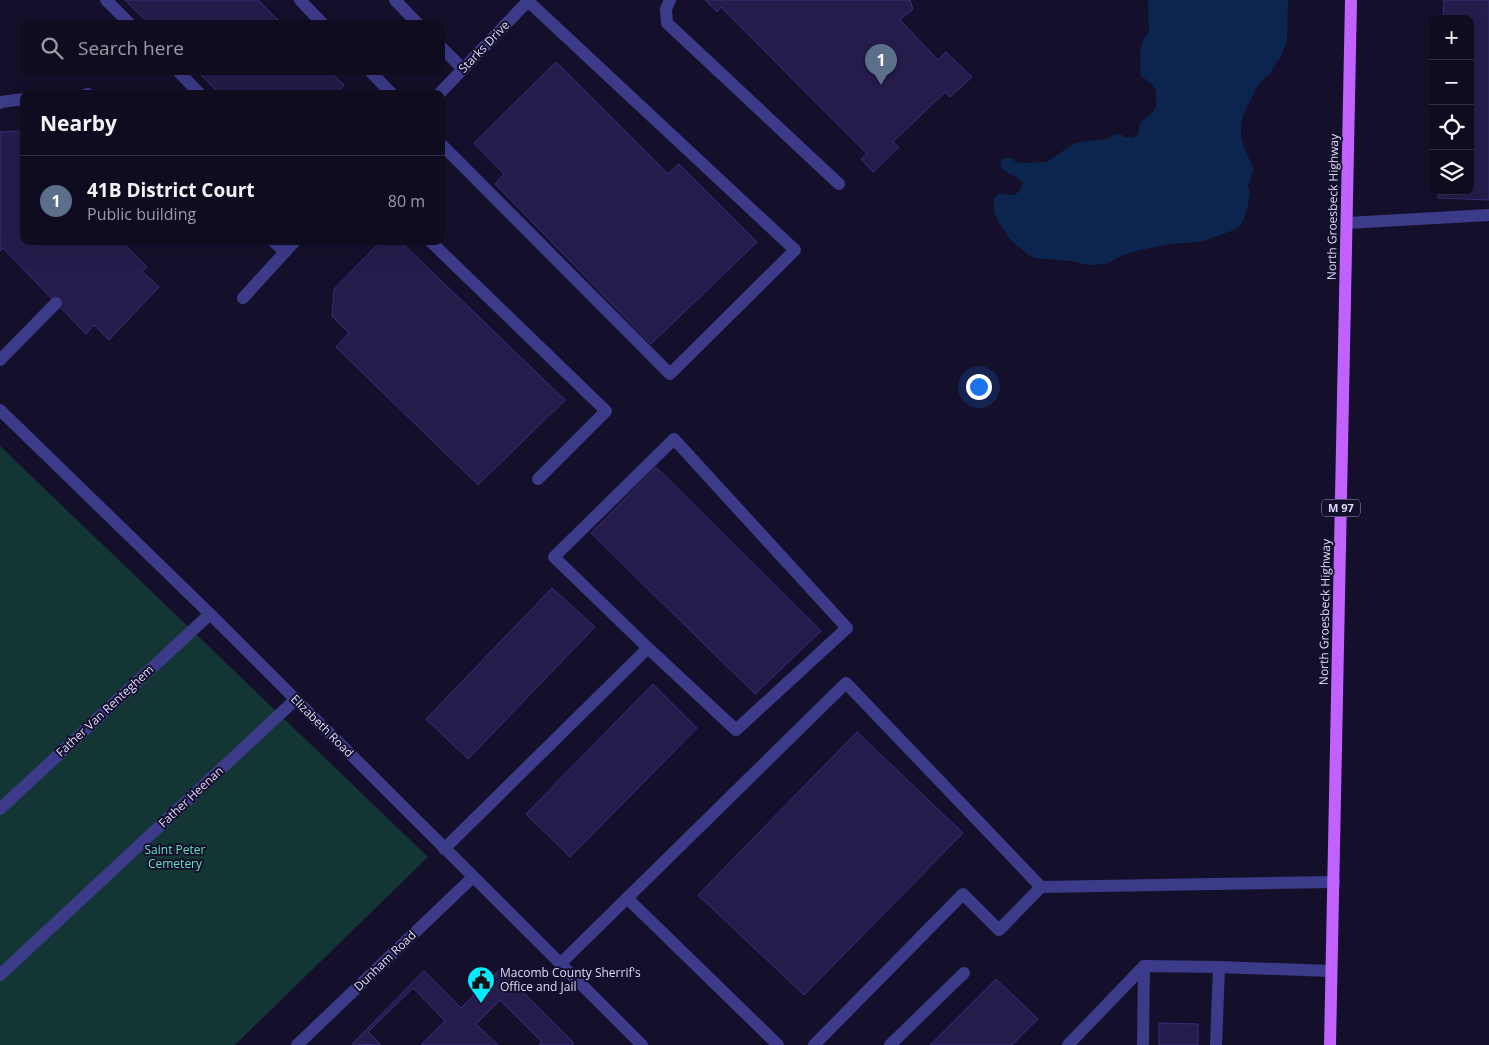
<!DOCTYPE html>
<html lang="en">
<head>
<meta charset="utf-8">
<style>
  :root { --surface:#0f0c20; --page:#1d1a2d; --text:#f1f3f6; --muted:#9b9ba5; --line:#2f2c3e; --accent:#ea580c }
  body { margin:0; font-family:"Open Sans",sans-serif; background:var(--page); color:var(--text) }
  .controls { position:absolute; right:15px; top:15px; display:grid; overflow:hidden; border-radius:10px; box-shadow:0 5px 20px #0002 }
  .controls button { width:45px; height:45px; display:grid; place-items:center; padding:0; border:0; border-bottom:1px solid var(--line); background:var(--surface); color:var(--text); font:25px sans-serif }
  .you { position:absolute; left:978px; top:386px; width:18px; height:18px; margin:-12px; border:4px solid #fff; border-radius:50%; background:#1a73e8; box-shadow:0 0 0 8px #1a73e833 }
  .badge { display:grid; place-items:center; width:32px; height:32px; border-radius:50%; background:var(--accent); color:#fff; font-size:16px; font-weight:700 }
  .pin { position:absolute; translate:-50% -41px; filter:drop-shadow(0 1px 2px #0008) }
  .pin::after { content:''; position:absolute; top:26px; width:18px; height:15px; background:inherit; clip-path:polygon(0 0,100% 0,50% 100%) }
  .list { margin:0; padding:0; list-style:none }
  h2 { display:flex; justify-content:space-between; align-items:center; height:65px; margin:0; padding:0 20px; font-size:21px }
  h2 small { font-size:16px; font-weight:400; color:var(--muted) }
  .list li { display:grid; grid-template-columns:32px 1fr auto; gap:15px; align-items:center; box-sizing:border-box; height:90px; padding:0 20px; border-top:1px solid var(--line) }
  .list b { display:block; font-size:19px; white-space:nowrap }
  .list p { margin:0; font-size:16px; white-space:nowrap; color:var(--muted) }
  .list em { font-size:16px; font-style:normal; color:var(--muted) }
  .icon { flex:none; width:28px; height:28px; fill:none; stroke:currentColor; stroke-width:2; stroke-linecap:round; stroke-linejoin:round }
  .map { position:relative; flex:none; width:1489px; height:1045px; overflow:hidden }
  .search { position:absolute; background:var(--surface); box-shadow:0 5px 20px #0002; left:20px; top:20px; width:425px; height:55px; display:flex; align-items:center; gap:12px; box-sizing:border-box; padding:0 18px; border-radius:10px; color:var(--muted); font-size:19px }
  .panel { position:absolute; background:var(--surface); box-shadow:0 5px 20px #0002; left:20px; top:90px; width:425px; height:155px; border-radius:10px }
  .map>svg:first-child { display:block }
  .green { fill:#133533 }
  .water { fill:#0c254e }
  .building { fill:#251c4c; stroke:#3b2d78 }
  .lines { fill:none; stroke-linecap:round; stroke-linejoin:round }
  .service { stroke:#3c3b8a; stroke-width:12 }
  .minor { stroke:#3c3b8a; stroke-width:12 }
  .primary { stroke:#c161ff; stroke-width:12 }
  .labels { text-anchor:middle; stroke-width:4; stroke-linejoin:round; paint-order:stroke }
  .shield { fill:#14102b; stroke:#a19dbf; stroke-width:1 }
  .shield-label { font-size:11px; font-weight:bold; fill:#dddaff }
  .street-label { font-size:12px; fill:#dddaff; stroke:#14102b }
  .park-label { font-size:12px; fill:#62e3c0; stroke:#14102b }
  .poi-label { font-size:12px; fill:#dddaff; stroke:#14102b; text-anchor:start }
</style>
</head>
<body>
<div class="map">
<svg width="1489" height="1045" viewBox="0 0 1489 1045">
  <rect width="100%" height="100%" fill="#14102b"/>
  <polygon class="green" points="0,446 428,857 235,1045 0,1045"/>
  <path class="water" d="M1148,0H1288L1287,41L1282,54L1270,74L1262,80L1257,87L1243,115L1241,126V135L1243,145L1254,170L1248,185L1250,193L1247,210L1241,225L1234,230L1200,242L1171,244L1140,250L1123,255L1106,264L1089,265L1070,261L1035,258L1028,255L1009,238L998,221L994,212V198L999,194L1015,195L1021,189L1023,183C1017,175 1007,175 1001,167V161L1005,158H1011L1016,162L1022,163L1047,162L1070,146L1079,142L1107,139L1113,135L1120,134L1125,137L1133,138L1138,135L1140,123L1152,113L1156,106V90L1152,84L1141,76L1140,52L1143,40L1149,32Z"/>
  <g class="building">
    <polygon points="125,0 258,0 282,24 149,24"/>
    <polygon points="705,0 910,0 913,9 900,20 938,60 946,52 972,77 950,97 945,92 893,142 899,147 873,172 861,159 867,154 721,7 717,12"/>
    <polygon points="1444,0 1489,0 1489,200 1438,198 1438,191 1470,191 1470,19 1443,19"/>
    <polygon points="556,62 668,174 679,164 757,242 651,344 495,184 504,174 474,143"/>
    <polygon points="197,71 330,71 344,85 336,94 220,94"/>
    <polygon points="18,131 24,137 24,241 121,241 147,267 142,271 159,287 109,340 94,325 86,334 3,248 0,251 0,132"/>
    <polygon points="381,241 400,241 565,400 478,485 336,347 349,333 332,316 334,289"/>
    <polygon points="656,467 821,631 755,694 591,533"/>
    <polygon points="552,588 595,627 468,759 426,719"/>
    <polygon points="653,684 697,728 570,857 526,814"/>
    <polygon points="857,732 963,833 804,995 698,895"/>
    <polygon points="500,969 574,1043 572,1045 539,1045 542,1042 500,1000 476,1024 498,1045 421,1045 445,1021 413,988 368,1032 381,1045 352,1044 424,971 461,1008"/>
    <polygon points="996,979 1038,1019 1012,1045 930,1045"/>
    <polygon points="1159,1023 1198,1024 1198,1045 1159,1045"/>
  </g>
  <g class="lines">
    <g class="service">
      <polyline points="106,0 130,24"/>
      <polyline points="300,0 323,24"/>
      <polyline points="395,0 418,24"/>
      <polyline points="670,0 666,9 667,23 839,184"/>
      <polyline points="441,47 463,69"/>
      <polyline points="178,71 200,94"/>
      <polyline points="370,71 392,94"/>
      <polyline points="87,94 88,94"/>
      <polyline points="0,103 1,102 24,99"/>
      <polyline points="441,144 670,374 795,250 528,1"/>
      <polyline points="1347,223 1489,215"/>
      <polyline points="273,241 285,252"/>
      <polyline points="430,241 606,411 538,479"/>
      <polyline points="0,360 56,303"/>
      <polyline points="0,809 210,614"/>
      <polyline points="444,849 648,648 736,730 847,628 674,439 554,557 648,648"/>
      <polyline points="627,898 778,1045"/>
      <polyline points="560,964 846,683 1041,887 1334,882"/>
      <polyline points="0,975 295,700"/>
      <polyline points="814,1045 963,894 999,930 1041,887"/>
      <polyline points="890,1045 964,973"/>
      <polyline points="1068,1045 1144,966"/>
      <polyline points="1143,1045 1144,966 1219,967"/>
      <polyline points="1216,1045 1219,967 1331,971"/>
    </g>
    <g class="minor">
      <polyline points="439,94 529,0"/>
      <polyline points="243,298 295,241"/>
      <polyline points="0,410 210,614 642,1045"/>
      <polyline points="297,1045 473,877"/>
    </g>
    <polyline class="primary" points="1330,1045 1351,0"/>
  </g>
  <defs>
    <g id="civic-pin" transform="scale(1.4375)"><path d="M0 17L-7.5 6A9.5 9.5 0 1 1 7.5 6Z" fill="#06eaff" stroke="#14102b"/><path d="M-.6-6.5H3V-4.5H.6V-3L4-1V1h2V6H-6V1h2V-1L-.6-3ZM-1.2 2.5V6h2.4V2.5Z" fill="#111"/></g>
  </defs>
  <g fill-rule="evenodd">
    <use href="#civic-pin" x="481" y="980"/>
  </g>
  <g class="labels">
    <rect class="shield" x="1322" y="499.5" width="38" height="17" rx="4"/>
    <g class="shield-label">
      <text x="1341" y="512">M 97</text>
    </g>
    <g class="street-label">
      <text transform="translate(484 47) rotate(-46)" y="4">Starks Drive</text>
      <text transform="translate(1333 207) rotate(-89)" y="4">North Groesbeck Highway</text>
      <text transform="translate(1325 612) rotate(-89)" y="4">North Groesbeck Highway</text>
      <text transform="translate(105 711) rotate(-43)" y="4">Father Van Renteghem</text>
      <text transform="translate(322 726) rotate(45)" y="4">Elizabeth Road</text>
      <text transform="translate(191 797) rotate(-43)" y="4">Father Heenan</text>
      <text transform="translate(385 961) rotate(-44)" y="4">Dunham Road</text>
    </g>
    <g class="park-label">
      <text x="175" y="854">Saint Peter<tspan x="175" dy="14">Cemetery</tspan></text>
    </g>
    <g class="poi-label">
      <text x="500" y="977">Macomb County Sherrif's<tspan x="500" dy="14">Office and Jail</tspan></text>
    </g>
  </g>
</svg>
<div class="controls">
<button>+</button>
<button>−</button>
<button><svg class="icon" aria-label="locate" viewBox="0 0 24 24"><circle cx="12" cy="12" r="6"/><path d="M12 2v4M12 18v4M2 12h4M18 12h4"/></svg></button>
<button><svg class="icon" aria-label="layers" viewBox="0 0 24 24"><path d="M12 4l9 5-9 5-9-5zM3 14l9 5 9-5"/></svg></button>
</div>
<div class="you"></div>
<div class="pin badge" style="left:881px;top:85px;background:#5c6f8a">1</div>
<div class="search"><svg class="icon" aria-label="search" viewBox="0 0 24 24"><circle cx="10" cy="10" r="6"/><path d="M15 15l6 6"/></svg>Search here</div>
<section class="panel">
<h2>Nearby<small></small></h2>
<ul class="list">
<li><span class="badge" style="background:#5c6f8a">1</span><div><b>41B District Court</b><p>Public building</p></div><em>80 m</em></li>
</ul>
</section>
</div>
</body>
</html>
